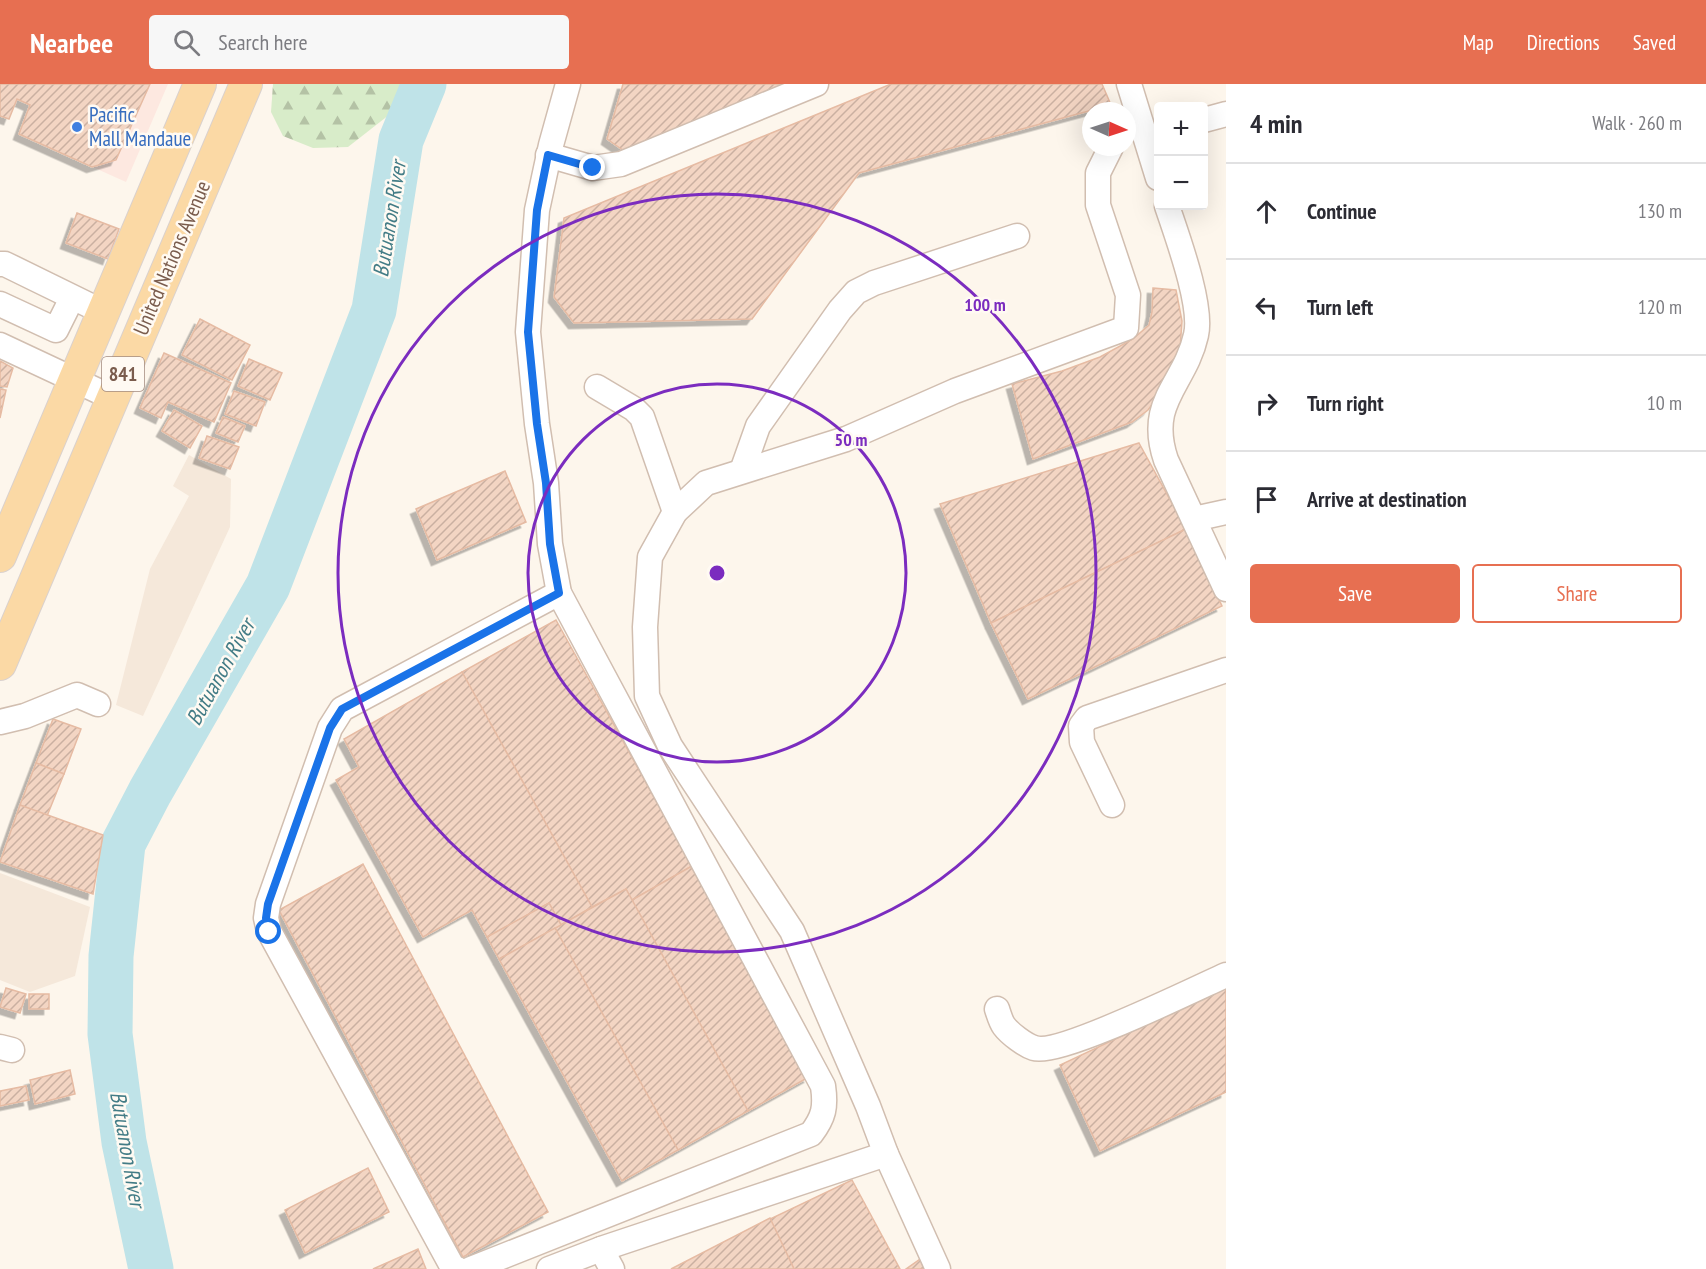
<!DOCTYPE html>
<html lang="en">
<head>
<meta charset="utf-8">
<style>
  :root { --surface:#fff; --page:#f7f7f7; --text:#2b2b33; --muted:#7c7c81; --line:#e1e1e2; --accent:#e76f51 }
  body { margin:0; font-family:"PT Sans Narrow",sans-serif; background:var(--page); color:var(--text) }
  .controls { position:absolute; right:18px; top:18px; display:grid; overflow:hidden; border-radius:6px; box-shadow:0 6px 24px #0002 }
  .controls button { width:54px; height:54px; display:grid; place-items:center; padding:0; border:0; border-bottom:2px solid var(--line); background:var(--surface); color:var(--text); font:30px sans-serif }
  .compass { position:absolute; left:1082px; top:18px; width:54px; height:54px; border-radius:50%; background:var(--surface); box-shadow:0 6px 24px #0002; rotate:93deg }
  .stop { position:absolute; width:18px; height:18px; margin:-14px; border:4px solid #1a73e8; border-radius:50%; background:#fff }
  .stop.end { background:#1a73e8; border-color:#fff; box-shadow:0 2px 6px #0008 }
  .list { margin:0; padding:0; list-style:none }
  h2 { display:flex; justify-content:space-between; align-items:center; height:78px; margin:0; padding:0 24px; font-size:26px }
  h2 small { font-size:20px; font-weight:400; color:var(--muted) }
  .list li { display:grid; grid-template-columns:39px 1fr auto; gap:18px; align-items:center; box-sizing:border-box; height:96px; padding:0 24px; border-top:2px solid var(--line) }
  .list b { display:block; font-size:22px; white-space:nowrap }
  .list em { font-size:20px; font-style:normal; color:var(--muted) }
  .actions { display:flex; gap:12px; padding:18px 24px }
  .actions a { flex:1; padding:14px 0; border:2px solid var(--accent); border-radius:6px; text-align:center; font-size:21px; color:var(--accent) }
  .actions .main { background:var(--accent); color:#fff }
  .icon { flex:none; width:33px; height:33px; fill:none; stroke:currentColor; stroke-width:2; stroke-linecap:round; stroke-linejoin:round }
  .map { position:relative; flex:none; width:1226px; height:1185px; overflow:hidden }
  header { display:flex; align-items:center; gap:36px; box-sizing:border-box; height:84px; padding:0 30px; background:var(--accent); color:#fff }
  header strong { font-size:28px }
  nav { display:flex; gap:33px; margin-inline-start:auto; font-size:21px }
  .search { width:420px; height:54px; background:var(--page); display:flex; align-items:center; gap:15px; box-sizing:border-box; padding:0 21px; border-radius:6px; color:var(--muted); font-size:22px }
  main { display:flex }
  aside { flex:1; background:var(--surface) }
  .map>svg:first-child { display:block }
  .residential { fill:#f5e8da }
  .commercial { fill:#fde8e0 }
  .forest { fill:url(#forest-firs) }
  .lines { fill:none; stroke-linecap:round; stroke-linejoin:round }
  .river { stroke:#bfe3e8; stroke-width:45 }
  .building { fill:url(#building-hatch); stroke:#e6bba3; stroke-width:1.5; filter:url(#shadow) }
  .minor-casing { stroke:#d1beb0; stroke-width:27 }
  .major-casing { stroke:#dad1cd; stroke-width:34 }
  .minor { stroke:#fff; stroke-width:24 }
  .major { stroke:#fbd9a5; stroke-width:32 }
  .route { stroke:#1a73e8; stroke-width:8 }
  .ring { fill:none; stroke:#7b2cbf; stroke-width:3 }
  .shop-dot { fill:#3f7fe0; stroke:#fffaf3; stroke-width:2 }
  .labels { text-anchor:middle; stroke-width:5; stroke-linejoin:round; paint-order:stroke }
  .shield { fill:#fffaf3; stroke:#a28b7f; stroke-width:1.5 }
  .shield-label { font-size:20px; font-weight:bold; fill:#7a5c4d }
  .shop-label { font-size:21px; fill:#366cbe; stroke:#fffaf3; text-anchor:start }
  .street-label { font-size:21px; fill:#7a5c4d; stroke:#fffaf3 }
  .water-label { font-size:22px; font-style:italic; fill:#437c86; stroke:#fffaf3 }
  .centre { fill:#7b2cbf; stroke:#fffaf3; stroke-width:3 }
  .ring-label { font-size:18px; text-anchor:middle; font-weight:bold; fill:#7b2cbf; stroke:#fffaf3; stroke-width:5; stroke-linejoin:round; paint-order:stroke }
</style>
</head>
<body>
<header>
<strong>Nearbee</strong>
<div class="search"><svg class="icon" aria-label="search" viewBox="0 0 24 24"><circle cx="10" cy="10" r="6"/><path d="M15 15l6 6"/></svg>Search here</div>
<nav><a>Map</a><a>Directions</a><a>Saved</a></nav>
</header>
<main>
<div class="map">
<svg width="1226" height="1185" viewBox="0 0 1226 1185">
  <defs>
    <pattern id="forest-firs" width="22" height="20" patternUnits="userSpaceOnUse" patternTransform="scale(1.5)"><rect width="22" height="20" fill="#d8ecc9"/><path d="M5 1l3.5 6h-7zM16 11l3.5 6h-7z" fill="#b4c2a5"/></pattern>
    <pattern id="building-hatch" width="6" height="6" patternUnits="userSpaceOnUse" patternTransform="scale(1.5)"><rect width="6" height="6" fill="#f3d5c3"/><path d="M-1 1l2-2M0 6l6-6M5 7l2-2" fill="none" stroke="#cab0a1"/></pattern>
    <filter id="shadow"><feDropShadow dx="-5.5" dy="5.5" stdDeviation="0" flood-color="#0004"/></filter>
  </defs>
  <rect width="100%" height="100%" fill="#fdf6ec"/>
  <g class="residential">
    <polygon points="189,371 231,395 230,443 143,632 116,621 150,485 189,412 173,402"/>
    <polygon points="0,789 90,823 75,892 30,908 0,896"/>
  </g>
  <polygon class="commercial" points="0,0 168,0 126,98 19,50 29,21 17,15 9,35 0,32"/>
  <polygon class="forest" points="273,0 408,0 403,20 348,63 313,64 283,52 271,28"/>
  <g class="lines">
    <polyline class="river" points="151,1185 124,1058 110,950 111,872 123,760 150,708 268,502 374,226 401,56 424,0"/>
  </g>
  <g class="building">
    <polygon points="0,0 150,0 116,76 92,83 19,50 30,21 17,15 9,35 0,32"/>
    <polygon points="623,0 796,0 627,69 607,55"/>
    <polygon points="891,0 1102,0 1111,21 859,89 752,235 574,239 554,213 564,134"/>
    <polygon points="77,129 119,145 108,175 66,159"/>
    <polygon points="1153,204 1176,206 1182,237 1180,265 1159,311 1148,326 1132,338 1033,375 1012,300 1062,287 1100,273 1133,255 1149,241 1152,228"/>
    <polygon points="200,235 250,261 232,296 182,271"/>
    <polygon points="164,269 231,299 214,338 168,318 161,334 140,324"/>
    <polygon points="249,275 282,289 270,316 238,302"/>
    <polygon points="0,277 13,284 7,303 0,302"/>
    <polygon points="0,305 6,306 0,334"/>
    <polygon points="234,307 265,318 256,342 225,330"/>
    <polygon points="174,326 202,342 190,364 162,347"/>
    <polygon points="223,333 245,342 238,358 216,349"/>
    <polygon points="207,352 239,363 230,385 199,374"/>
    <polygon points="1139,359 1186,445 991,539 940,420"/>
    <polygon points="505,387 526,438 437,476 416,425"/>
    <polygon points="1186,445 1222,522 1028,615 991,539"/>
    <polygon points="556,536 692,782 632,816 626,805 592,823 462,588"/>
    <polygon points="462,588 592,823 561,841 549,819 487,853 472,826 423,853 336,696 359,683 344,655"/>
    <polygon points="53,635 81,645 64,690 36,679"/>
    <polygon points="36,679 64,690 47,732 20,721"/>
    <polygon points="20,721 103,751 93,810 0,778"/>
    <polygon points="363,780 548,1128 463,1173 279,826"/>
    <polygon points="692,782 809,993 748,1027 632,816"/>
    <polygon points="626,805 748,1027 678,1066 555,844"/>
    <polygon points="549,819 561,841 499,875 487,853"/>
    <polygon points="555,844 678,1066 622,1097 499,875"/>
    <polygon points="1226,903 1226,1008 1100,1067 1060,981"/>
    <polygon points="6,904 26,910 20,929 0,923"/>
    <rect x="29" y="910" width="20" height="15"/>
    <polygon points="70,986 75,1010 35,1020 30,996"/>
    <polygon points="26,1002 29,1016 0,1022 0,1007"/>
    <polygon points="368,1084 389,1128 305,1169 285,1126"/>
    <polygon points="852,1096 900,1185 794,1185 770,1135"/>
    <polygon points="770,1134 794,1185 671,1185"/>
    <polygon points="418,1165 426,1185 373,1185"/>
    <polygon points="926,1171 932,1185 906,1185"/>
  </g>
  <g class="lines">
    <g class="minor-casing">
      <g id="minor">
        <polyline points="1129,0 1158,94"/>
        <polyline points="1204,36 1226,30"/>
        <polyline points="548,71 593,84 621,80 816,0"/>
        <path d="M1167,122C1177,152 1203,222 1196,251C1185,301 1146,317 1166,376L1226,505"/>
        <polyline points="0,180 5,180 103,228"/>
        <polyline points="0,220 56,246 72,214"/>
        <polyline points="0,261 113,314"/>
        <polyline points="597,303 634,325 642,333 675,428"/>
        <polyline points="742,387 758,342 840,226 856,208 874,199 1017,152"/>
        <polyline points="1194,435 1226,428"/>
        <polyline points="0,638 25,632 77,611 98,620"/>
        <polyline points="1112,721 1082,658 1081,642 1087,634 1226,586"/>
        <path d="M997,925C999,931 1001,938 1004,942C1010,950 1025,961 1034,964C1059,972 1195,905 1226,891"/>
        <polyline points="0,963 12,966"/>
        <polyline points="886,1070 938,1185"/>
        <polyline points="601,1165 612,1185"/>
        <polyline points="457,1185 453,1184 269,847 266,834 268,820 330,644 342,625 559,509"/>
        <path d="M471,1185L811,1050C824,1033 826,1023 823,1002L559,509L550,460L546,399L537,340L528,248L537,126L551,61L568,0"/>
        <polyline points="549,1185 601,1165 886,1070 868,1022 792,847 670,662 647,612 645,543 650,473 675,428 706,399 846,355 955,307 1126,244 1128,211 1098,121 1098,89 1111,63"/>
      </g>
    </g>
    <g class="major-casing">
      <g id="major">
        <polyline points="0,472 200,0"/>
        <polyline points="0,580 246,0"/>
      </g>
    </g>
    <use href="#minor" class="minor"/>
    <use href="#major" class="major"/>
  </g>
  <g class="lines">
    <polyline class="route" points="269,848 266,834 268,820 330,644 342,625 559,509 550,460 546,399 537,340 528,248 537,126 548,71 593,84"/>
  </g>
  <g class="ring">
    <circle cx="717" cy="489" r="189"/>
    <circle cx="717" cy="489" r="379"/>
  </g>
  <circle class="shop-dot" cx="77" cy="43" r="6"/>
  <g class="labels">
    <rect class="shield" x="102" y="273" width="42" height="34" rx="4.5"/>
    <g class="shield-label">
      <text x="123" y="297">841</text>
    </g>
    <g class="shop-label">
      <text x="89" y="38">Pacific<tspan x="89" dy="24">Mall Mandaue</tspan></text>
    </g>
    <g class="street-label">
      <text transform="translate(172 174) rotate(-67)" y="7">United Nations Avenue</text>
    </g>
    <g class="water-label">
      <text transform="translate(389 135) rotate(-81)" y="8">Butuanon River</text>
      <text transform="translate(220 588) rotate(-61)" y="8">Butuanon River</text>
      <text transform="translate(128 1065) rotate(80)" y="8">Butuanon River</text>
    </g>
  </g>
  <circle cx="717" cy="489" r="9" class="centre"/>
  <g class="ring-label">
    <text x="985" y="227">100 m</text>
    <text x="851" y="362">50 m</text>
  </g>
</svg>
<div class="controls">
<button>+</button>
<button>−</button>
</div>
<svg class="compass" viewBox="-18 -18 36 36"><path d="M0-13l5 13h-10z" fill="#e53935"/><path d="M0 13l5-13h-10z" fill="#7c7c81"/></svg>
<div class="stop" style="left:269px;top:848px"></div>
<div class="stop end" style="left:593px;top:84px"></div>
</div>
<aside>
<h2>4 min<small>Walk · 260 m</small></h2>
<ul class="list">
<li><svg class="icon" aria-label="ahead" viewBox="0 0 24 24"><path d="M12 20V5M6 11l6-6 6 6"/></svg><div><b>Continue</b></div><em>130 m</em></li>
<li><svg class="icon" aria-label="left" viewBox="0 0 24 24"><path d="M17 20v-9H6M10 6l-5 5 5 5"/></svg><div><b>Turn left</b></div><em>120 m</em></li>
<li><svg class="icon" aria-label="right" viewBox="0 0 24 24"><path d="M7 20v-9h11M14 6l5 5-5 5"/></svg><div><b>Turn right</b></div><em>10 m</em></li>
<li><svg class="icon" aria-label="arrive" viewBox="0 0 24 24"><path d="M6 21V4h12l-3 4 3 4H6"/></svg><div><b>Arrive at destination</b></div></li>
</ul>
<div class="actions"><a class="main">Save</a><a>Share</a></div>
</aside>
</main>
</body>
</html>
